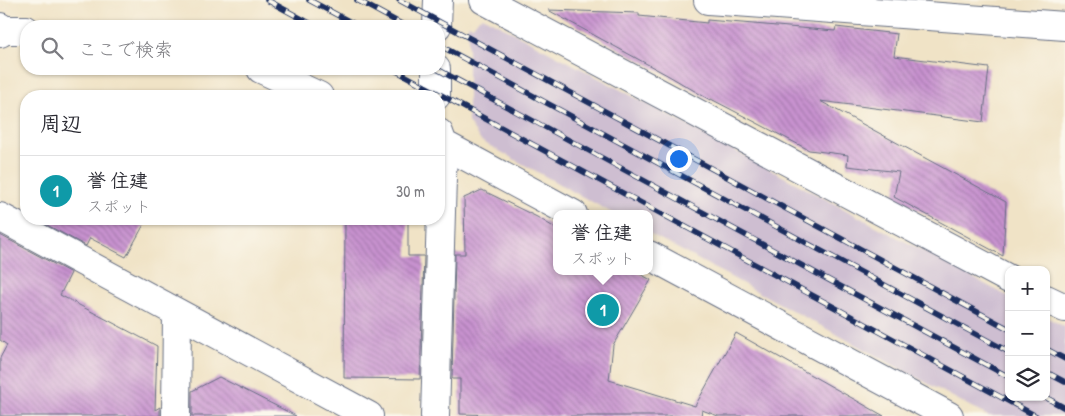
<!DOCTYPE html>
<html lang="ja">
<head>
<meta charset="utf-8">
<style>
  :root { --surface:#fff; --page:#f7f7f7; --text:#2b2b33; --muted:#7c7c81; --line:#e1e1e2; --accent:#db2777 }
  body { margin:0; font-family:"Patrick Hand","Klee One",sans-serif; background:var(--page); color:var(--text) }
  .controls { position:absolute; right:15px; bottom:15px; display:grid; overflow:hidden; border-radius:10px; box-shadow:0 1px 4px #0004 }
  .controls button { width:45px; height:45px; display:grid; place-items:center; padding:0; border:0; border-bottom:1px solid var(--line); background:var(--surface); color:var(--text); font:25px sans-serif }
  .you { position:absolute; left:678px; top:158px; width:18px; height:18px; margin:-12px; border:4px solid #fff; border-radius:50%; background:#1a73e8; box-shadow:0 0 0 8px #1a73e833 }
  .badge { display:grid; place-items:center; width:32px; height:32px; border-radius:50%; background:var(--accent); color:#fff; font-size:16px; font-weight:700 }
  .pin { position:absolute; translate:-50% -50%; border:2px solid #fff; box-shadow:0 1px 5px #0006 }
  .popup { position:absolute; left:553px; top:210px; width:100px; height:65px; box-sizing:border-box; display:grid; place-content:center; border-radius:10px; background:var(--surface); filter:drop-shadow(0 1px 4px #0005); font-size:16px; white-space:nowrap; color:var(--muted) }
  .popup b { font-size:19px; color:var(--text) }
  .popup::after { content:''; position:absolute; left:50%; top:100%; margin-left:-10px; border:10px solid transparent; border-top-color:var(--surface) }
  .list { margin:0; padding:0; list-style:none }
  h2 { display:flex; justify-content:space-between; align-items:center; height:65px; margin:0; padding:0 20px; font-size:21px }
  h2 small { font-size:16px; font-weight:400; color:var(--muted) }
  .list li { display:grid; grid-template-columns:32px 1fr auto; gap:15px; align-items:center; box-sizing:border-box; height:70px; padding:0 20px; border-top:1px solid var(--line) }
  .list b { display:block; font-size:19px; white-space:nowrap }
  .list p { margin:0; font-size:16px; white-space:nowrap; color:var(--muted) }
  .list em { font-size:16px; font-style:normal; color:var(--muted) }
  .icon { flex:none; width:28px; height:28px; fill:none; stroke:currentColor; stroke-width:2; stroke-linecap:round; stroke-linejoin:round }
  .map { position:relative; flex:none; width:1065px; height:416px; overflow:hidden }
  .search { position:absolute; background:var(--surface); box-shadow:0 1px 4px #0004; left:20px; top:20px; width:425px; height:55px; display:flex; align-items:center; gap:12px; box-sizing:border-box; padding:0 18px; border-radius:20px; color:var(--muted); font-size:19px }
  .panel { position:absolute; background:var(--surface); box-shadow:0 1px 4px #0004; left:20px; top:90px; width:425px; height:135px; border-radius:20px }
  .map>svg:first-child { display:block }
  .industrial { fill:#cebed1 }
  .building { fill:url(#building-back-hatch) }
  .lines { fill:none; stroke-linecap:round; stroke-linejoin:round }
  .street-casing { stroke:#666e82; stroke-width:30 }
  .secondary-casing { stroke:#666e82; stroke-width:30 }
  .street { stroke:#fff; stroke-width:28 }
  .secondary { stroke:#fff; stroke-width:28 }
  .rail-casing { stroke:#1b2f5e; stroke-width:5.5 }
  .rail { stroke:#fbf7ec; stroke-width:4; stroke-dasharray:11; stroke-linecap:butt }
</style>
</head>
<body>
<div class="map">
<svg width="1065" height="416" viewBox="0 0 1065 416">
  <defs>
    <pattern id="building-back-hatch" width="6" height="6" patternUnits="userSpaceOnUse" patternTransform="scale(1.25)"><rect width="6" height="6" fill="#c892cf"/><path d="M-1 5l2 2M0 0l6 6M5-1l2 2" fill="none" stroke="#a278ab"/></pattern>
  </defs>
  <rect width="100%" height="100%" fill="#fbf7ec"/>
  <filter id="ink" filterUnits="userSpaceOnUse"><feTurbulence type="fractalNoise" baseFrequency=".02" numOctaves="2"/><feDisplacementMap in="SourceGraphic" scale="10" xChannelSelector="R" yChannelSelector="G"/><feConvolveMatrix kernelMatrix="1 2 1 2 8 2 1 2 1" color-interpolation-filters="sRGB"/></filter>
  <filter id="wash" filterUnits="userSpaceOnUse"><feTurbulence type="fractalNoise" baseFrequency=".0096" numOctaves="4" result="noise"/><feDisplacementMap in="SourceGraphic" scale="20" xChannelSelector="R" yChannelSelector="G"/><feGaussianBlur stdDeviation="1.12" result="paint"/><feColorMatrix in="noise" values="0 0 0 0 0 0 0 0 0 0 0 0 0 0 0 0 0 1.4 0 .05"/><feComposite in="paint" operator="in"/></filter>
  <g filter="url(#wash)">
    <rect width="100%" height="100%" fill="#f0e3c6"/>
    <polygon class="industrial" points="484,17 1009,297 1009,397 1046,397 1046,317 1065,327 1065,416 988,416 649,233 649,214 614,214 481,141 468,122 468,24 473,26 479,18"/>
    <g id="blocks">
      <g class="building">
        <polygon points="548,10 639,13 639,16 707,23 707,20 835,31 836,27 897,34 894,56 989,68 983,122 820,101 1006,202 1003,256 894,197 899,172 847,166 848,155 809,150 711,99 710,100 669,76"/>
        <polygon points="482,190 537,217 557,229 557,271 635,271 651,280 613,345 609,380 695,406 736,333 884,416 718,416 702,410 701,416 526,416 460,414 460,379 452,379 455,254 465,254 464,198"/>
        <polygon points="36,219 147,219 126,257 90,238 86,246"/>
        <polygon points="345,219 408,219 408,256 424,256 420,379 344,378"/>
        <polygon points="0,235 71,273 60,295 157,346 155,410 160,407 160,416 0,416 0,358 7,345 0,340"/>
        <polygon points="219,377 296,416 192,416 192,391"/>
      </g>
    </g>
  </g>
  <g filter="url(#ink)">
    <use href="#blocks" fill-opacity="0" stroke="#666e82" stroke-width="1"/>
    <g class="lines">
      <g class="street-casing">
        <g id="street">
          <polyline points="484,0 1009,279"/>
          <polyline points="437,26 438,0"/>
          <polyline points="0,27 2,30 26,30"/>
          <polyline points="261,69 319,96"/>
          <polyline points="436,96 436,69"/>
          <polyline points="439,133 443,144 573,214"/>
          <polyline points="649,255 949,416"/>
          <polyline points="1046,299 1065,308"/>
          <polyline points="176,416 177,313"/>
        </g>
      </g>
      <g class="secondary-casing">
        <g id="secondary">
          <polyline points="708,0 1065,26"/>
          <polyline points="0,33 2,30"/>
          <polyline points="0,217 369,416"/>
          <polyline points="435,416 443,144"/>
        </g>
      </g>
      <use href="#street" class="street"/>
      <use href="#secondary" class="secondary"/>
      <g class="rail-casing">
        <g id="rail">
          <polyline points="267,0 315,26"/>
          <polyline points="309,0 358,26"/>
          <polyline points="357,0 405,26"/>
          <polyline points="399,0 1009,329"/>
          <polyline points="439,45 1009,352"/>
          <polyline points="393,69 1036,416"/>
          <polyline points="437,69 1009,377"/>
          <polyline points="1046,349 1065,359"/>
          <polyline points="1046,372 1065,382"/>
          <polyline points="1045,397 1065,408"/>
        </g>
      </g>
      <use href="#rail" class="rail"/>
    </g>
  </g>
</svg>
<div class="controls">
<button>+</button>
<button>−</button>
<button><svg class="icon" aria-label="layers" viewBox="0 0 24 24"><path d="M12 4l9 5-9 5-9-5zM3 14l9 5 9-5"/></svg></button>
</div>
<div class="you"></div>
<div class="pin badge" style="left:603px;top:310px;background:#0f9aa8">1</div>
<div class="popup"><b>誉 住建</b>スポット</div>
<div class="search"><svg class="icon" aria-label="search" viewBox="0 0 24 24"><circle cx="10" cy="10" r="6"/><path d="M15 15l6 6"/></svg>ここで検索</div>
<section class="panel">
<h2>周辺<small></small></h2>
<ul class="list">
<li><span class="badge" style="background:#0f9aa8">1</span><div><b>誉 住建</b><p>スポット</p></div><em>30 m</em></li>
</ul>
</section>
</div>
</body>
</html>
